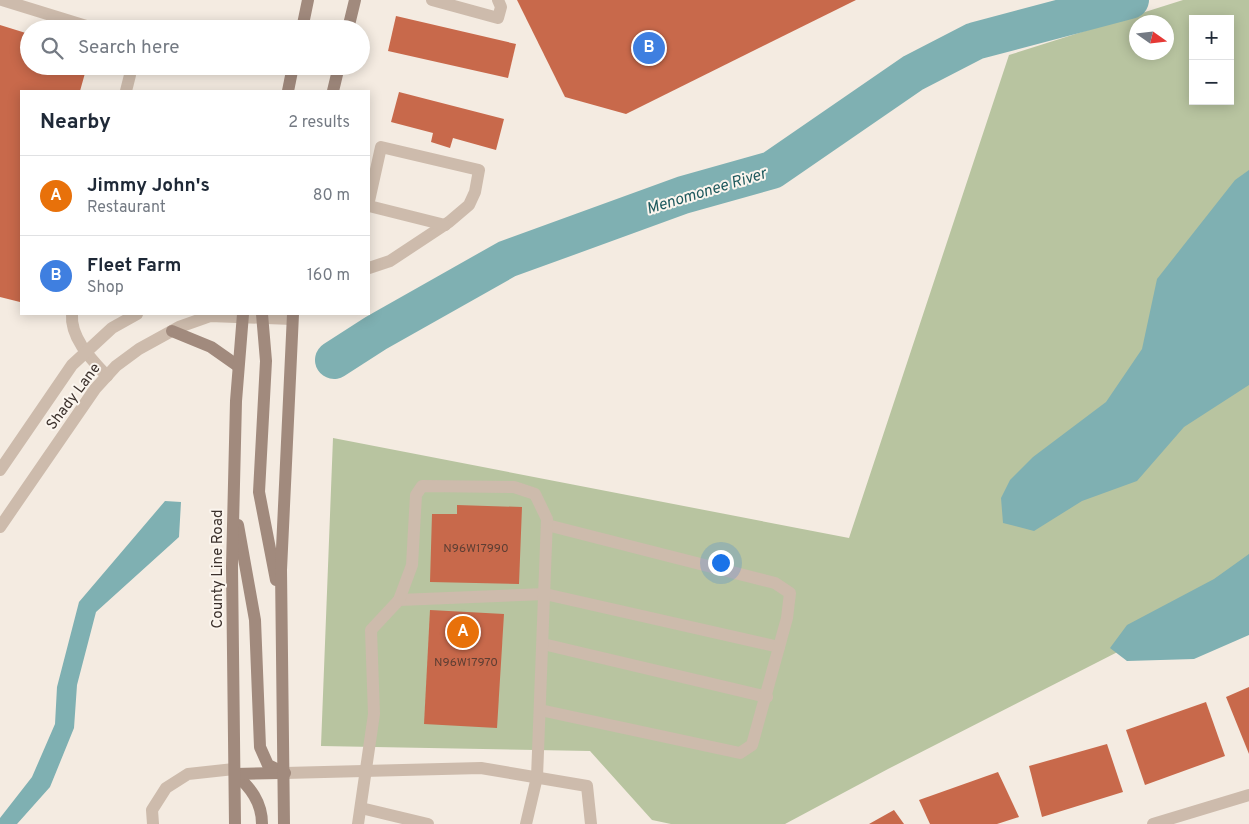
<!DOCTYPE html>
<html lang="en">
<head>
<meta charset="utf-8">
<style>
  :root { --surface:#fff; --page:#f2f2f3; --text:#1f2937; --muted:#747a83; --line:#e0e1e3; --accent:#d93025 }
  body { margin:0; font-family:Overpass,sans-serif; background:var(--page); color:var(--text) }
  .controls { position:absolute; right:15px; top:15px; display:grid; overflow:hidden; border-radius:0px; box-shadow:0 2px 12px #0003 }
  .controls button { width:45px; height:45px; display:grid; place-items:center; padding:0; border:0; border-bottom:1px solid var(--line); background:var(--surface); color:var(--text); font:25px sans-serif }
  .compass { position:absolute; left:1129px; top:15px; width:45px; height:45px; border-radius:50%; background:var(--surface); box-shadow:0 2px 12px #0003; rotate:104deg }
  .you { position:absolute; left:720px; top:562px; width:18px; height:18px; margin:-12px; border:4px solid #fff; border-radius:50%; background:#1a73e8; box-shadow:0 0 0 8px #1a73e833 }
  .badge { display:grid; place-items:center; width:32px; height:32px; border-radius:50%; background:var(--accent); color:#fff; font-size:16px; font-weight:700 }
  .pin { position:absolute; translate:-50% -50%; border:2px solid #fff; box-shadow:0 1px 5px #0006 }
  .list { margin:0; padding:0; list-style:none }
  h2 { display:flex; justify-content:space-between; align-items:center; height:65px; margin:0; padding:0 20px; font-size:21px }
  h2 small { font-size:16px; font-weight:400; color:var(--muted) }
  .list li { display:grid; grid-template-columns:32px 1fr auto; gap:15px; align-items:center; box-sizing:border-box; height:80px; padding:0 20px; border-top:1px solid var(--line) }
  .list b { display:block; font-size:19px; white-space:nowrap }
  .list p { margin:0; font-size:16px; white-space:nowrap; color:var(--muted) }
  .list em { font-size:16px; font-style:normal; color:var(--muted) }
  .icon { flex:none; width:28px; height:28px; fill:none; stroke:currentColor; stroke-width:2; stroke-linecap:round; stroke-linejoin:round }
  .map { position:relative; flex:none; width:1249px; height:824px; overflow:hidden }
  .search { position:absolute; background:var(--surface); box-shadow:0 2px 12px #0003; left:20px; top:20px; width:350px; height:55px; display:flex; align-items:center; gap:12px; box-sizing:border-box; padding:0 18px; border-radius:28px; color:var(--muted); font-size:19px }
  .panel { position:absolute; background:var(--surface); box-shadow:0 2px 12px #0003; left:20px; top:90px; width:350px; height:225px; border-radius:0px }
  .map>svg:first-child { display:block }
  .green { fill:#b8c4a0; fill-rule:evenodd }
  .water { fill:#7fb0b2 }
  .lines { fill:none; stroke-linecap:round; stroke-linejoin:round }
  .river { stroke:#7fb0b2; stroke-width:38 }
  .building { fill:#c8694b }
  .lane { stroke:#cdbbac; stroke-width:12 }
  .street { stroke:#cdbbac; stroke-width:12 }
  .secondary { stroke:#a18a7d; stroke-width:12 }
  .labels { text-anchor:middle; stroke-width:4; stroke-linejoin:round; paint-order:stroke }
  .number-label { font-size:12px; fill:#5e3e33 }
  .street-label { font-size:15px; fill:#3b302b; stroke:#fbf5ee }
  .water-label { font-size:16px; font-style:italic; fill:#1f5a5e; stroke:#fbf5ee }
</style>
</head>
<body>
<div class="map">
<svg width="1249" height="824" viewBox="0 0 1249 824">
  <rect width="100%" height="100%" fill="#f4ebe1"/>
  <path class="green" d="M1183,0H1249V576L1198,611L888,769L785,824H671L652,820L590,751L321,746L333,438L849,538L1009,55ZM1193,19H1230V101H1193ZM1136,22H1166V52H1136Z"/>
  <g class="water">
    <polygon points="1249,170 1249,385 1184,427 1137,481 1082,501 1034,531 1003,523 1001,498 1010,480 1033,457 1106,402 1142,349 1157,279 1235,180"/>
    <polygon points="165,501 181,502 179,537 96,612 77,685 74,728 50,787 17,824 0,824 0,818 32,777 55,724 57,687 79,602"/>
    <polygon points="1249,554 1249,635 1194,659 1127,661 1110,648 1127,625 1214,579"/>
  </g>
  <g class="lines">
    <polyline class="river" points="334,360 376,333 507,259 683,195 772,170 913,73 975,41 1130,0"/>
  </g>
  <g class="building">
    <polygon points="517,0 856,0 626,114 565,97"/>
    <polygon points="396,16 516,44 508,78 388,51"/>
    <polygon points="0,25 29,34 29,66 87,66 80,91 21,91 20,302 0,297"/>
    <polygon points="399,92 504,119 496,150 453,138 450,148 431,142 433,133 391,122"/>
    <polygon points="457,505 522,507 519,584 430,582 432,514 457,514"/>
    <polygon points="430,610 504,614 497,728 424,724"/>
    <polygon points="1249,687 1249,754 1226,697"/>
    <polygon points="1206,702 1225,756 1145,785 1126,730"/>
    <polygon points="1107,744 1123,792 1042,817 1029,766"/>
    <polygon points="998,772 1019,817 997,824 930,824 919,800"/>
    <polygon points="894,810 904,824 869,824"/>
  </g>
  <g class="lines">
    <g class="lane">
      <polyline points="2,0 96,29"/>
      <polyline points="432,0 498,18 501,7 498,0"/>
      <polyline points="126,91 130,75 129,66"/>
      <polyline points="369,201 381,147 479,170 475,192 469,205 449,222 390,261 369,268"/>
      <polyline points="369,206 445,225"/>
      <path d="M72,314C70,338 92,360 107,376"/>
      <polyline points="399,600 545,594 779,647"/>
      <polyline points="543,644 767,697"/>
      <polyline points="540,710 740,753 752,745 787,618 790,593 775,583 547,525"/>
      <polyline points="285,773 481,768 587,786 591,824"/>
      <polyline points="361,808 428,824"/>
      <polyline points="153,824 152,810 166,788 188,774 234,769"/>
      <polyline points="358,824 374,714 371,630 399,600 412,565 416,495 422,486 514,487 535,494 547,519 537,777 526,824"/>
    </g>
    <g class="street">
      <polyline points="0,470 72,365 112,328 137,314"/>
      <polyline points="0,527 95,389 116,366 139,349 179,327 210,316 292,319"/>
      <polyline points="1153,824 1249,795"/>
    </g>
    <g class="secondary">
      <polyline points="302,29 308,0"/>
      <polyline points="348,29 355,0"/>
      <polyline points="288,91 293,66"/>
      <polyline points="333,91 339,66"/>
      <polyline points="262,314 266,361 259,492 276,580"/>
      <polyline points="172,331 211,347 238,366"/>
      <polyline points="238,525 255,620 260,747 268,765 285,773"/>
      <path d="M235,774C250,787 262,802 262,824"/>
      <polyline points="235,774 280,773"/>
      <polyline points="235,824 232,567 236,401 243,314"/>
      <polyline points="284,824 281,570 293,314"/>
    </g>
  </g>
  <g class="labels">
    <g class="number-label">
      <text x="476" y="552">N96W17990</text>
      <text x="466" y="666">N96W17970</text>
    </g>
    <g class="street-label">
      <text transform="translate(73 396) rotate(-53)" y="5">Shady Lane</text>
      <text transform="translate(217 569) rotate(-90)" y="5">County Line Road</text>
    </g>
    <g class="water-label">
      <text transform="translate(706 190) rotate(-17)" y="6">Menomonee River</text>
    </g>
  </g>
</svg>
<div class="controls">
<button>+</button>
<button>−</button>
</div>
<svg class="compass" viewBox="-18 -18 36 36"><path d="M0-13l5 13h-10z" fill="#e53935"/><path d="M0 13l5-13h-10z" fill="#747a83"/></svg>
<div class="you"></div>
<div class="pin badge" style="left:463px;top:632px;background:#e8710a">A</div>
<div class="pin badge" style="left:649px;top:48px;background:#3f7fe0">B</div>
<div class="search"><svg class="icon" aria-label="search" viewBox="0 0 24 24"><circle cx="10" cy="10" r="6"/><path d="M15 15l6 6"/></svg>Search here</div>
<section class="panel">
<h2>Nearby<small>2 results</small></h2>
<ul class="list">
<li><span class="badge" style="background:#e8710a">A</span><div><b>Jimmy John's</b><p>Restaurant</p></div><em>80 m</em></li>
<li><span class="badge" style="background:#3f7fe0">B</span><div><b>Fleet Farm</b><p>Shop</p></div><em>160 m</em></li>
</ul>
</section>
</div>
</body>
</html>
